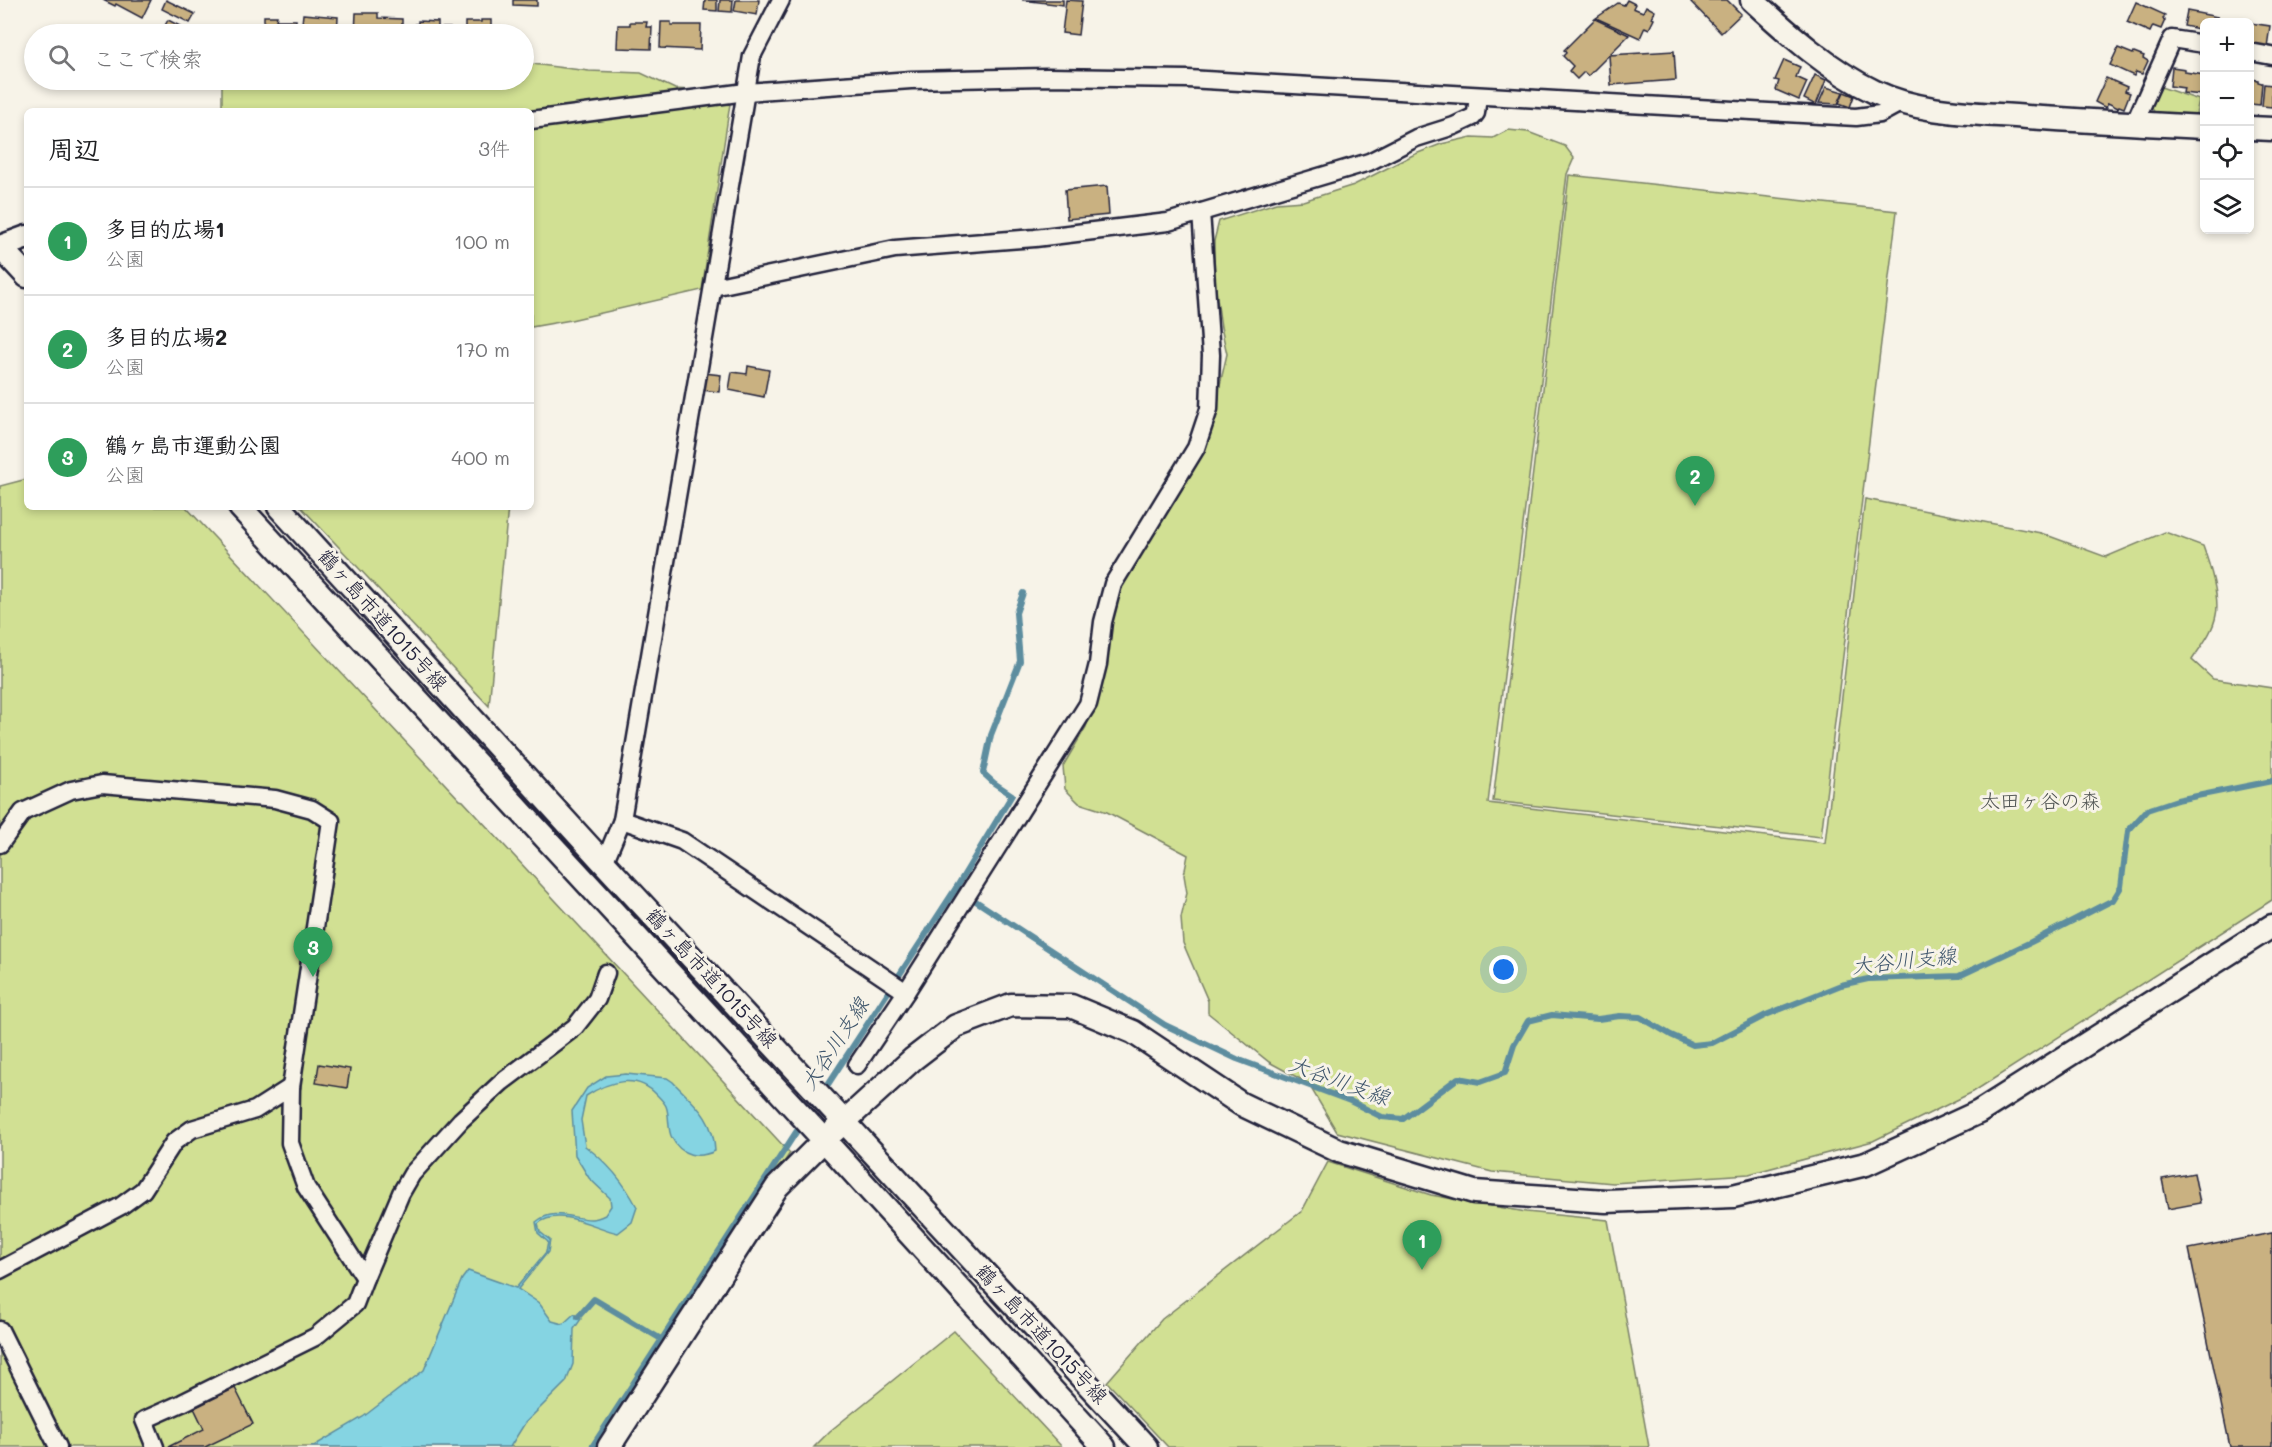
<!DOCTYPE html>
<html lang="ja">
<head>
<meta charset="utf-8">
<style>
  :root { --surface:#fff; --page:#f2f2f2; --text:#202124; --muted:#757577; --line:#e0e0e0; --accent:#7c3aed }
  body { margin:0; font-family:Mali,"Klee One",sans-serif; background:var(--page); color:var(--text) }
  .controls { position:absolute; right:18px; top:18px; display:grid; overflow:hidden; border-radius:9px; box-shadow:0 3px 9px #0003 }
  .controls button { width:54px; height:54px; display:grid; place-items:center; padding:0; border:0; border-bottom:2px solid var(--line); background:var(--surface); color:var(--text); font:30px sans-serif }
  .you { position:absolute; left:1504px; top:970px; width:21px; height:21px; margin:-15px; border:4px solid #fff; border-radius:50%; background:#1a73e8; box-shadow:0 0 0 9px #1a73e833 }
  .badge { display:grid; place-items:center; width:39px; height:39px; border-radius:50%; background:var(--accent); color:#fff; font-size:20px; font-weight:700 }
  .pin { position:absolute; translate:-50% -50px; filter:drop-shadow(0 2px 3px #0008) }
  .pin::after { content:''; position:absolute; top:32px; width:21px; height:18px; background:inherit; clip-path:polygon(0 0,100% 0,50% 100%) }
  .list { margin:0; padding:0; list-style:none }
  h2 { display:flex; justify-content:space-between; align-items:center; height:78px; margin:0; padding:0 24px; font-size:26px }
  h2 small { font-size:20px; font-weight:400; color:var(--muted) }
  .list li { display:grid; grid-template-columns:39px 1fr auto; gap:18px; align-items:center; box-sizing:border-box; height:108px; padding:0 24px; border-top:2px solid var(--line) }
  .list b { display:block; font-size:22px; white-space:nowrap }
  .list p { margin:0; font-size:20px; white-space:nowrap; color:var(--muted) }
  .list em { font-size:20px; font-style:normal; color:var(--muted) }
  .icon { flex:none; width:33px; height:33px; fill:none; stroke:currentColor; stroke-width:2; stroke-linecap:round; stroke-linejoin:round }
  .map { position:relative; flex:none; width:2272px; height:1447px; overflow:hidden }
  .search { position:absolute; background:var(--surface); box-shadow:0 3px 9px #0003; left:24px; top:24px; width:510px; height:66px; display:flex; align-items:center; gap:15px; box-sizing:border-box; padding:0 21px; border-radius:33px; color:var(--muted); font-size:22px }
  .panel { position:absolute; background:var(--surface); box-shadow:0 3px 9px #0003; left:24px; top:108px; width:510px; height:402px; border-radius:9px }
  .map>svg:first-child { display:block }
  .green { fill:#d1e093; stroke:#7a8167; stroke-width:1.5 }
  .water { fill:#85d4e2; stroke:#5d8d9f; stroke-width:1.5 }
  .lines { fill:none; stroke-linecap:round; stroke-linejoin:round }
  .stream { stroke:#5d8d9f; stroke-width:6 }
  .building { fill:#c9b181; stroke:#22223b; stroke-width:1.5 }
  .street-casing { stroke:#22223b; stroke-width:21 }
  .secondary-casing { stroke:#22223b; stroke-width:27 }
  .street { stroke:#f7f3e8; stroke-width:16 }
  .secondary { stroke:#f7f3e8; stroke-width:22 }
  .labels { text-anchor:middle; stroke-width:6; stroke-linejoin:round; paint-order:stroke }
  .street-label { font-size:20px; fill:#22223b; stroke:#f7f3e8 }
  .park-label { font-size:20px; fill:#4e5251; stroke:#f7f3e8 }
  .water-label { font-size:21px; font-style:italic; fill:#40576d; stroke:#f7f3e8 }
</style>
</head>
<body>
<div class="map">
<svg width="2272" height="1447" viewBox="0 0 2272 1447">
  <rect width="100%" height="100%" fill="#f7f3e8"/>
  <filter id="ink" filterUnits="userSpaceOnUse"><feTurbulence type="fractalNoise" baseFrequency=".0167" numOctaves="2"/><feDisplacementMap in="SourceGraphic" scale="12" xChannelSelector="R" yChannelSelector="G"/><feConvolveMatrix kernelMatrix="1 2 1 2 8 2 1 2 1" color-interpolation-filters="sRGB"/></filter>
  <g filter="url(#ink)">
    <g class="green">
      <polygon points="524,63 589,71 641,73 675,89 707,91 731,97 702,290 571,320 531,327 531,111 222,111 222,80 524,80"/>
      <polygon points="2158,86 2199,100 2196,114 2155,113 2149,104"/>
      <path d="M1508,130L1528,132L1565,146L1574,158L1567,174L1488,803L1825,843L1865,499L2041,533L2106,557L2165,532L2203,546C2209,563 2220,598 2216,615C2213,632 2201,646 2192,660L2213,679L2272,688V900L1973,1092L1873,1141L1749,1174L1613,1183L1492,1172L1337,1132L1308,1083L1269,1062L1208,1013V1001L1183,943L1181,918L1187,893L1184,875L1188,855L1107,812L1079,803L1065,789L1063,766L1086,727L1099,688L1115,592L1133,568L1211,424L1227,354L1221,327L1214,277V241L1219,221L1276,203L1303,201L1354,185L1413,155L1441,144L1472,137L1493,138Z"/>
      <polygon points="1569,175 1897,211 1821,837 1493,801"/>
      <polygon points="27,479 27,507 186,507 460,800 463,801 790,1153 600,1447 0,1447 0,486"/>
      <polygon points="301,507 508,507 489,706"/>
      <polygon points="1328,1162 1431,1195 1526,1212 1608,1220 1649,1447 1168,1447 1107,1382 1162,1319 1302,1211"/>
      <polygon points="954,1331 1062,1447 814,1447 830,1431"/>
    </g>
    <path class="water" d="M626,1074L667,1078L673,1082C694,1104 714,1118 715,1151C698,1159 681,1156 672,1138C667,1129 670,1116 666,1106C664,1102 660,1098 657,1095C637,1073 609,1081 586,1096L581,1120L585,1146C607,1162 624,1182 637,1207L632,1222L618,1233C595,1228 558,1206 538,1224L540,1232L550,1240L548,1252L518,1289L539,1303L552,1321L563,1324L574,1314L581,1319L574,1329L573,1364L566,1382L525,1423L510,1447H312L363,1417L424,1370L462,1279L468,1271L516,1288L546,1252L548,1242L538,1233L536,1222C554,1207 571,1219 591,1219C596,1219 601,1217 605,1215L611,1206L610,1198L589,1178L575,1155L572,1111L587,1088L606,1076Z"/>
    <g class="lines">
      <g class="stream">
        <polyline points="956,888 1012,795 994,783 983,773 991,735 1020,661 1016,613 1023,593"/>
        <polyline points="823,1092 956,888 1165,1025 1237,1059 1350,1101 1382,1117 1403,1119 1458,1078 1480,1082 1505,1073 1514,1045 1528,1021 1552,1015 1598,1019 1620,1016 1640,1017 1671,1035 1693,1045 1712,1043 1766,1015 1841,985 1868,979 1959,976 2031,942 2113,900 2121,887 2128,831 2147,810 2177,800 2272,781"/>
        <polyline points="578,1317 594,1299 661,1339"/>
        <polyline points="592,1447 802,1123"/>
      </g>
    </g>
    <g class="building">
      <polygon points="103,0 151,0 142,18 116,4 115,6"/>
      <polygon points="166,0 195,14 190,23 162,9"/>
      <polygon points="513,0 537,0 537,6 513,5"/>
      <polygon points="705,0 717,0 717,11 704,10"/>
      <polygon points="720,0 733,0 732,12 719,11"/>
      <polygon points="736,0 759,0 757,15 734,11"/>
      <polygon points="1022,0 1063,0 1063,5"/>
      <polygon points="1066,0 1082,1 1078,35 1062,33"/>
      <polygon points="1627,0 1635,4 1633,8 1643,12 1646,6 1655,11 1652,18 1654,19 1649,29 1645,27 1640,38 1596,18 1618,3 1624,5"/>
      <polygon points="1693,0 1727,0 1741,14 1721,33 1691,2"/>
      <polygon points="2136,2 2165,15 2163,19 2165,20 2161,29 2153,26 2150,32 2127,22"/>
      <polygon points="2187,11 2218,17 2216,22 2204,22 2204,36 2198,35 2199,29 2184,26"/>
      <polygon points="356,13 378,13 378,18 402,19 402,34 355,34"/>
      <polygon points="303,14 338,17 337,34 301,34"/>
      <polygon points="264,16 277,16 276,20 296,20 296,34 264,34"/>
      <polygon points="1595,19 1629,35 1588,76 1584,72 1577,79 1569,71 1573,66 1563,56 1566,53 1564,50"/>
      <polygon points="168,20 180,26 176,34 170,34 162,31"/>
      <polygon points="481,20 491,20 491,34 465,34 465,22 481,22"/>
      <polygon points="418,21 438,22 438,28 450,28 450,34 416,34 415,24 418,24"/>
      <polygon points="630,22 647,22 646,27 652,27 651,49 617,48 618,25 630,25"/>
      <polygon points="661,22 671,22 671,25 701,25 700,50 660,48"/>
      <polygon points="2250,23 2270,26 2267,47 2250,44"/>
      <polygon points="2118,48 2133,54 2134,52 2144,56 2143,58 2148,61 2142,74 2136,72 2134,76 2110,65"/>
      <polygon points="1674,51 1676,80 1611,85 1609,55"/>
      <polygon points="1784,60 1800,67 1796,77 1807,82 1799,100 1776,90 1779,81 1775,80"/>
      <polygon points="2172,67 2185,69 2185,72 2204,75 2202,95 2183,93 2184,88 2170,86"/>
      <polygon points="1815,75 1826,80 1816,105 1804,99"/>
      <polygon points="2106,78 2127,87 2125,91 2130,93 2124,108 2119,106 2118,108 2108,103 2106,108 2095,102"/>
      <polygon points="2250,79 2258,80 2258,82 2262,83 2260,105 2250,104"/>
      <polygon points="2264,84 2272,85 2272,107 2262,106"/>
      <polygon points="1826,87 1843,92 1838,104 1819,103"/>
      <polygon points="1844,92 1854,96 1850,107 1839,103"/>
      <polygon points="1107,186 1109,215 1067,219 1065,190"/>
      <polygon points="748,366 769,370 764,397 729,390 732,372 747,374"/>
      <polygon points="704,373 721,375 719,392 702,390"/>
      <polygon points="319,1064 350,1069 347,1088 316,1083"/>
      <polygon points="2194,1173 2200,1203 2168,1209 2162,1179"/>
      <polygon points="2272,1233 2272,1447 2230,1447 2189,1249"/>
      <polygon points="235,1388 253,1424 205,1447 168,1447 204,1429 194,1408"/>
    </g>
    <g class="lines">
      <g class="street-casing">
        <g id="street">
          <polyline points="2250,52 2272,56"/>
          <polyline points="531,120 746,92 911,80 1047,77 1188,79 1856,117 1880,114 1902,102"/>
          <polyline points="2134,124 2172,39 2204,44"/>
          <polyline points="713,287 895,249 1035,238 1168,222 1369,162 1416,138 1454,126 1473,117 1476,113 1478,96"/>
          <polyline points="622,820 752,56 781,0"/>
          <polyline points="0,844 23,812 71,790 102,784 275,799 312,809 331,821 291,1087"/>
          <polyline points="604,863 622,820 682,841 906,992"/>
          <polyline points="857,1065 906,992 1088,704 1098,664 1103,622 1113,584 1196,448 1209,409 1211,355 1201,212"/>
          <polyline points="0,1270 121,1206 143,1190 174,1142 192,1129 255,1110 291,1087 290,1143 306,1187 365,1278 355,1304 315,1337 182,1403 144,1420 155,1447"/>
          <polyline points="365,1278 401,1193 412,1174 461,1120 502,1082 575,1027 597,999 606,973"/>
          <polyline points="0,1330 58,1447"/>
        </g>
      </g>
      <g class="secondary-casing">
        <g id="secondary">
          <path d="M1752,0C1789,34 1829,70 1875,92C1921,114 1978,113 2027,117C2086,121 2145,124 2204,127"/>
          <polyline points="2250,128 2272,129"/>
          <polyline points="0,247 27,276"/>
          <polyline points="0,247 27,237"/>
          <polyline points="240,507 824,1140 1104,1447"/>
          <polyline points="279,507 604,863 1146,1447"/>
          <polyline points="609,1447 777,1187 824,1140 913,1059 956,1026 1011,1005 1071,1006 1133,1032 1241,1104 1339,1151 1474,1192 1606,1201 1733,1196 1866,1164 1979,1112 2272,926"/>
        </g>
      </g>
      <use href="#street" class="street"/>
      <use href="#secondary" class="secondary"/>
    </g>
  </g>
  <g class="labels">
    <g class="street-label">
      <text transform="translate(383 620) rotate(48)" y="7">鶴ヶ島市道1015号線</text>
      <text transform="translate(712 978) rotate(47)" y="7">鶴ヶ島市道1015号線</text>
      <text transform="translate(1042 1334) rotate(47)" y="7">鶴ヶ島市道1015号線</text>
    </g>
    <g class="park-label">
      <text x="2040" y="808">太田ヶ谷の森</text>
    </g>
    <g class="water-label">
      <text transform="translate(1904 961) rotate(-6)" y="7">大谷川支線</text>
      <text transform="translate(835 1044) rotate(-57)" y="7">大谷川支線</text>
      <text transform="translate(1339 1081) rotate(20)" y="7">大谷川支線</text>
    </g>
  </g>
</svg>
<div class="controls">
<button>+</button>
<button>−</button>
<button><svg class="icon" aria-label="locate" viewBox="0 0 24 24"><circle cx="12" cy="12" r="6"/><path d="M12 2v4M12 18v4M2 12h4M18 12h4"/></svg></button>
<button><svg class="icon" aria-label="layers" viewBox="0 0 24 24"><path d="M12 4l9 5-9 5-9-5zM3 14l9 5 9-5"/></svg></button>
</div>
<div class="you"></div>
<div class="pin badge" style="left:1422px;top:1270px;background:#2e9e5b">1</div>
<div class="pin badge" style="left:1695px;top:506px;background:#2e9e5b">2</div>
<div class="pin badge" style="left:313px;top:977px;background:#2e9e5b">3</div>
<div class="search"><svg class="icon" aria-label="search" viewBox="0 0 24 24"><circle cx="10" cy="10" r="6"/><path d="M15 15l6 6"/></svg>ここで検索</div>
<section class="panel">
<h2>周辺<small>3件</small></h2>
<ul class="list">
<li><span class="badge" style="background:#2e9e5b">1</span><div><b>多目的広場1</b><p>公園</p></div><em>100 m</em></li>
<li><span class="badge" style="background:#2e9e5b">2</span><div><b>多目的広場2</b><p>公園</p></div><em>170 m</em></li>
<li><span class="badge" style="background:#2e9e5b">3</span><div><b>鶴ヶ島市運動公園</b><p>公園</p></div><em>400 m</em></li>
</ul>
</section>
</div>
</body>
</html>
